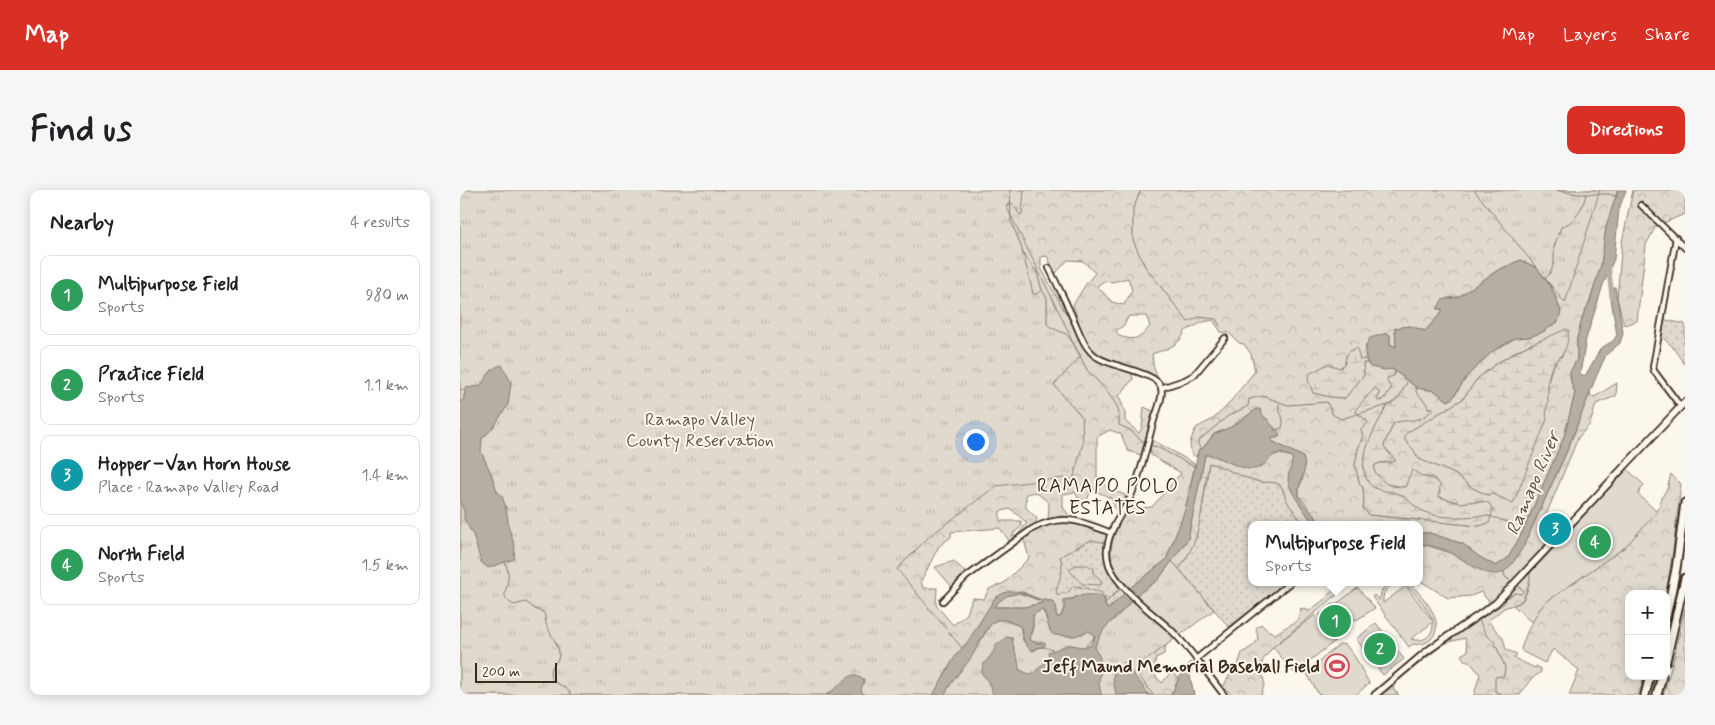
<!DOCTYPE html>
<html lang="en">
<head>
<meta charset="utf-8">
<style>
  :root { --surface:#fff; --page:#f6f6f6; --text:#202124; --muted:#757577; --line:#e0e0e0; --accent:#d93025 }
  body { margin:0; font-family:Mynerve,sans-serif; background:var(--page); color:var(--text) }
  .controls { position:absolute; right:15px; bottom:15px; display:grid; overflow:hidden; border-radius:10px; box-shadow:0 2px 12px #0003 }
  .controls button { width:45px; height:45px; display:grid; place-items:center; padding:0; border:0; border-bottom:1px solid var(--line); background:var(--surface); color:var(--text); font:25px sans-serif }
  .scale { position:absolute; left:15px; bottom:12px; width:82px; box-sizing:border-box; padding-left:5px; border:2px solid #3b2a1e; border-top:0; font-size:14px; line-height:18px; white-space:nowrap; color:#3b2a1e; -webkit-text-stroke:4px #fbf7ec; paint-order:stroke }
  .you { position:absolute; left:515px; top:251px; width:18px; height:18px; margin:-12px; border:4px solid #fff; border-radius:50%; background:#1a73e8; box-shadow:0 0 0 8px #1a73e833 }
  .badge { display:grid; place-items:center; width:32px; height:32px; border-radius:50%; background:var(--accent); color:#fff; font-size:16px; font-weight:700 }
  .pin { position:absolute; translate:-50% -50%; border:2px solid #fff; box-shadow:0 1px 5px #0006 }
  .popup { position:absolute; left:788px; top:331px; width:175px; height:65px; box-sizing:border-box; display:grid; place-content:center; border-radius:10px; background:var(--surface); filter:drop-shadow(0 1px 4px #0005); font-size:16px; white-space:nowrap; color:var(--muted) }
  .popup b { font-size:19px; color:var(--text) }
  .popup::after { content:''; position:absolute; left:50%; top:100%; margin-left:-10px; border:10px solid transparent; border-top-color:var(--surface) }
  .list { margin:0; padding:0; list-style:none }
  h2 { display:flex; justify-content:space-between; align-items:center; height:65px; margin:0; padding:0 20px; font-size:21px }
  h2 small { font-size:16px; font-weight:400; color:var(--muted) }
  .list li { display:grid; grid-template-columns:32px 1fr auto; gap:15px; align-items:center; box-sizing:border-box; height:80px; margin:0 10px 10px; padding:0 10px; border:1px solid var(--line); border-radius:10px }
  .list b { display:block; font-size:19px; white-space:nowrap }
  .list p { margin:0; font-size:16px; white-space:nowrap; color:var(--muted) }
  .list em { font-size:16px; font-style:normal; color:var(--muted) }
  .map { position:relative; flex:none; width:1225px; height:505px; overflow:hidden; border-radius:10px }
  header { display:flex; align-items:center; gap:30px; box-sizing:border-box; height:70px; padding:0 25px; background:var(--accent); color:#fff }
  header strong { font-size:24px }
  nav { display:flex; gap:28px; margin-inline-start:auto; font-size:18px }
  .intro { display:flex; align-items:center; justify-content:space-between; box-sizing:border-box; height:120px; padding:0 30px }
  h1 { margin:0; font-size:35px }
  .button { padding:12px 22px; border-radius:10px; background:var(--accent); color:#fff; font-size:18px; font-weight:700 }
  main { display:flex; gap:30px; padding:0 30px }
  aside { flex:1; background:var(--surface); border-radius:10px; box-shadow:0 2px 12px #0003 }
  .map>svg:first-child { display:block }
  .grass { fill:url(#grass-dots); stroke:#8d8276; fill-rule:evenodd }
  .forest { fill:url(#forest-crowns); stroke:#8d8276; fill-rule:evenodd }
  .wetland { fill:url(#wetland-marsh); stroke:#8d8276 }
  .park { fill:url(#park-tufts); stroke:#8d8276 }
  .pitch { fill:#dfd9ce; stroke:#8d8276; fill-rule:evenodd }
  .water { fill:#b6aea2; stroke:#85796d; fill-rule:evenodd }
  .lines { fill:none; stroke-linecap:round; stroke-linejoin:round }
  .stream { stroke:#85796d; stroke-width:1 }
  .river { stroke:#b6aea2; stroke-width:5 }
  .minor-casing { stroke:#3b2a1e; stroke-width:8 }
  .major-casing { stroke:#3b2a1e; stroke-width:9 }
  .highway-casing { stroke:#3b2a1e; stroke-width:11 }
  .minor { stroke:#fbf7ec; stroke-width:4.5 }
  .major { stroke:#fbf7ec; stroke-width:5.5 }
  .highway { stroke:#fbf7ec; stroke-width:7 }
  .labels { text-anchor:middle; stroke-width:4; stroke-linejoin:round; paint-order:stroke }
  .park-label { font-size:18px; fill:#64564a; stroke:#fbf7ec }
  .poi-label { font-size:18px; font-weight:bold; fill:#3b2a1e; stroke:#fbf7ec; text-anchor:end }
  .water-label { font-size:19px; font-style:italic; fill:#605246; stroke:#fbf7ec }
  .neighbourhood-label { font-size:19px; letter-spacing:1px; fill:#3b2a1e; stroke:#fbf7ec }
</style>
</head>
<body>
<header>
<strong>Map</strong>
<nav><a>Map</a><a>Layers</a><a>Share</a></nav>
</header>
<div class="intro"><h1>Find us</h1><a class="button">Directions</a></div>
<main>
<aside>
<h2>Nearby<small>4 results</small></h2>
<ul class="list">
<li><span class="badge" style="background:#2e9e5b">1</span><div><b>Multipurpose Field</b><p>Sports</p></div><em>980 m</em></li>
<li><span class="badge" style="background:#2e9e5b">2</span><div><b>Practice Field</b><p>Sports</p></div><em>1.1 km</em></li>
<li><span class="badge" style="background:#0f9aa8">3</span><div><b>Hopper–Van Horn House</b><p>Place · Ramapo Valley Road</p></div><em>1.4 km</em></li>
<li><span class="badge" style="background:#2e9e5b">4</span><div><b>North Field</b><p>Sports</p></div><em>1.5 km</em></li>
</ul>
</aside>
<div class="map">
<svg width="1225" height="505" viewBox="0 0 1225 505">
  <defs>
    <pattern id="grass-dots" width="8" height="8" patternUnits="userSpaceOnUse" patternTransform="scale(1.25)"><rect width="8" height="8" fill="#dfd9ce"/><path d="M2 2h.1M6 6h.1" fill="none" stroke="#c0bab0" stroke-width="1.8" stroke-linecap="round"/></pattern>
    <pattern id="forest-crowns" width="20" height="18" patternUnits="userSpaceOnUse" patternTransform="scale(1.25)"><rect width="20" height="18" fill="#dfd9ce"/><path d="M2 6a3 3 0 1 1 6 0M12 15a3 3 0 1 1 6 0" fill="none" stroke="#c0bab0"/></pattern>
    <pattern id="wetland-marsh" width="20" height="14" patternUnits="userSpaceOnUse" patternTransform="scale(1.25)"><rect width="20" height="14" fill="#dfd9ce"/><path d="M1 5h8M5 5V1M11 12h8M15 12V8" fill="none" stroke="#c0bab0"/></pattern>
    <pattern id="park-tufts" width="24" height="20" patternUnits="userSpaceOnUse" patternTransform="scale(1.25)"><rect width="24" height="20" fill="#dfd9ce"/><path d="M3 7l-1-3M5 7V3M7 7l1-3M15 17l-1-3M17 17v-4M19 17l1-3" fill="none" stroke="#c0bab0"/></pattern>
  </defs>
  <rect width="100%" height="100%" fill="#fbf7ec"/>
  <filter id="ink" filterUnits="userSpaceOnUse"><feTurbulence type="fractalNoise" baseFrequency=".02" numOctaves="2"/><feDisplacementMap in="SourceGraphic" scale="10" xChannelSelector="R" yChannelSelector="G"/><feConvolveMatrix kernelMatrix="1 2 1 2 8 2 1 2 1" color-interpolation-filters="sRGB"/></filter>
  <g filter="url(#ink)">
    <g class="grass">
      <polygon points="1201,129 1225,134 1225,175 1212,156 1199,145"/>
      <path d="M749,273C765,277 780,287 797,291C804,293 813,290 819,295C824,299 824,304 826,309C831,319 838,327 845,335H791V392H827L769,437L719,379L736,348L743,314Z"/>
      <path d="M631,350L644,352C643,373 647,382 660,398L645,413V407L626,400L620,396L607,404L598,406L596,401C598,391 605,377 600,367L613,359ZM615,375L621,376L635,386L627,394H622L612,383Z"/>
    </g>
    <g class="forest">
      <path d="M0,0L549,16L550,7L561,0H1158L1146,37L1141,75L1130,111L1123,126L1117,148V169L1110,182L1111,192L1115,203L1104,247L1062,343L1048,368L1036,376L1018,366L1003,354L970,343H959V335H862L839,305V297L843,289V267L812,251L811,249L812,248H818L820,246L819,243L797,219L771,237L754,244L743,258L739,259L736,267L731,263L730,252L736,238L753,229L766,217L795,181L791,164L784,154L779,153L769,143L761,142L753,130L743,132L725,141C720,156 706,159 692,164L693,174L697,187C684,182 639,168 632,159C622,146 618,130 613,115L626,94L635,83L623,71L608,70L595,84L587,66L581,67V78L626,160L646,174L671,181L673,189L659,206L665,222V231L679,243L682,238L684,217L693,221L681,265L668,261L661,244L650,240L637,247V289L649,299L665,305V310L657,323L651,308L631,299L627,311L621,314L615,302L603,304V317L610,327L602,326L588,330L589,313L576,302L566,304V318L577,328L574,337L556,347L567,333L551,319L540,321V331H561L562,336L555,342L550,352L540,338L491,342V347L479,356L461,391L463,398H477L476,415L493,435L507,424L512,408L524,409L529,399L544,393L569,368L563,346C572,342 582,336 592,334C610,330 629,338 646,344L648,347L647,353L631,350L613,359L600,367C605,377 599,391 596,401L598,406L602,403L607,404L613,396C622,396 630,401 640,402L645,408L644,409C632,400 616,409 603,410L605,416L600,427H597L595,424L597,420L592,411L581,410L560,401L535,408L507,453L497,464L367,505H0ZM1061,70L1077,78L1091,97L1101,121L1098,132L1069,147L1055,148L1032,162L1008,185L993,208L989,211L975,201L957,198L956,202L966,213L968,218H973L934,233L925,252L924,257L931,264V273H920L915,275L914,281L925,294L945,297C951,287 963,286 974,288L980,301L979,307L1000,313L1019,311L1029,333L1019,336L909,325L903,318L904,314L903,297L900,294L895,275L898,259L908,232L896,222L907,206L917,209L918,211C931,207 933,193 935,181C930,178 917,178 911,177L908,173H903L904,185L885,208L870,207L853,203L851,197L874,176L880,179L885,173L886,166L896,158L900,171L905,169L906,154L930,145V154L936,157L935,138L950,136L965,141L982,122V119H978L987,108L998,107L1038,80ZM668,88L672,100L664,115L652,112L637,96L644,91L652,92ZM669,126H686L690,136C681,149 675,151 659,146L656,141L664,135ZM1076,152L1103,165C1083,181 1090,201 1086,223L1053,314L1034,304L1027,305L1011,297L995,284L959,269L953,259L945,250L948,242L1003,209L1017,189L1037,173L1060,159Z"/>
      <polygon points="1173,0 1225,0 1225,24 1196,36 1186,55 1177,131 1164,135 1157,108 1162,52"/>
      <polygon points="1157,193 1156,206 1136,214 1130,234 1118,248 1086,325 1091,332 1085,341 1093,348 1043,403 1031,414 1021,402 1011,406 988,408 959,390 959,353 991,363 1023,381 1054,371 1072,338 1107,261 1130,202 1131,207 1136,206"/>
      <path d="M689,248L735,274L725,320L706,370L670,398C666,393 661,389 657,383C643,362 656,339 667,319L692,317L721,283L691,265Z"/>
      <path d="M751,264C769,274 781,276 801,277L812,265L820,264L833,267L831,299L854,335H845C838,327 831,319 826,309C824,304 824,299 820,295C813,290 804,294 797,291C780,287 765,277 749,273C744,297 743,323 736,347C730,366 713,388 702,404L698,390L728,349L745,265Z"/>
      <path d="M1211,284L1221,294L1213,361L1206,404H1169V486H1184L1179,505H1109L1119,480L1093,459L1085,473L1063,462L1061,459C1066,443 1074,424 1086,412L1165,357L1200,316V310L1207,299Z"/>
      <polygon points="494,371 505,382 492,397 475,377"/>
      <polygon points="615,375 627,375 634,378 633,383 641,390 641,395 622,394 609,380"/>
      <polygon points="1070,383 1071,385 1067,400 1061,412 1044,418 1028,431 1043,448 1046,460 1057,464 1054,468 1075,478 1076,476 1081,479 1081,482 1070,490 1060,505 1014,505 1020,484 1009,471 1005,471 1001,465 1008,461 1005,448 985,453 936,492 933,499 939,505 919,505 967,464 1036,417"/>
      <path d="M877,395L878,404L813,457L803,470L800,481C806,493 805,492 801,505H772L763,497L769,486L778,475L782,463L794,455L798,449L796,438L801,434L806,439L815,444L838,430L841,418L849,421L865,409Z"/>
      <polygon points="663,397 667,403 647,419 645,413"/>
      <polygon points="559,403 581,411 582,413 564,417 532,417 546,406"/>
      <polygon points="1225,418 1225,505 1203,505 1213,471"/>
      <path d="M581,420L585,424L590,441C608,449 612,446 629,441L633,444L634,450L623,458L610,455L601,458L485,505L509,471L528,439L565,455L582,452H572L569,449L573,438V425Z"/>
      <polygon points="707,452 704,464 696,468 693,483 702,493 711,482 719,488 711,505 689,505 653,459"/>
    </g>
    <g class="wetland">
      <path d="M1104,140H1108C1109,147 1107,157 1103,163C1099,170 1093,171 1090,182C1087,191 1088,200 1088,210C1088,217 1085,222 1087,229L1053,314L1034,304L1027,305L1011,297L995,284L959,269L953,259L945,250V245L948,242L1003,209L1017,189L1037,173L1065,157Z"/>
      <path d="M897,158L900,170L905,169L908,173H903L904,185L885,208L870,207L853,203L848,190L849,184L868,174L880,178L885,173C886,164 888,161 897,158Z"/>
      <path d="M935,181L957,198L956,202L966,213L968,218H973C963,234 949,228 934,233L925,252L924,257L936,271L920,273L915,275L914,281C925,294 927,297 945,297L952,280C957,282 960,285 964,287C971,289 974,289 980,294L979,307L1000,313L1019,311L1029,313L1033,320L1029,333L1019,336L909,325L903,318L904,314L903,297L900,295L895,275L898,259L903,247L901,240L908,232L896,222L897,218L914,199H917L920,204L917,209L918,211L924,210L932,197L928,194L927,188L934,186Z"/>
    </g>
    <g class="park">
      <path d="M0,0H564L562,25H560L552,13L546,16L604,132L614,156L621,166L594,195L622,227L623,253L613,290L604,288L536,296L470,346L437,379L510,468L532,432L540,429L560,436L563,451L574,461C581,454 587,458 595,461L610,455L623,458L661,423L677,405L698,390L712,371L754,420L674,479L693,505H0Z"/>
      <polygon points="1014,0 1140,0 1105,113"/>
    </g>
    <g class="pitch">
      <path d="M1167,279L1184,295L1178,304L1197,322L1165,357L1086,412L1079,420L1072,433L1053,415C1056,414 1058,414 1061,412C1067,406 1071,389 1070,383Z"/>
      <path d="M930,392H947L950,394C963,406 987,433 971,449C966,454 959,455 953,454L949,457L912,407L914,405L919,410L922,400ZM935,394C940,394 943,394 947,396C954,401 971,423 973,431L946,396L923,413C922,404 926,397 935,394ZM973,432C974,446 963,453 951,449Z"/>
      <polygon points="898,398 915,418 898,429 894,430 875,415 896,399"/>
      <polygon points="873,414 891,437 877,447 859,425"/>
      <polygon points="855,425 875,451 835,482 832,481 813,457"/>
      <polygon points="916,433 944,469 923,485 896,449"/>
      <polygon points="880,454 886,455 895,467 909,493 896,505 859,505 847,484 867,464"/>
    </g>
    <g class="water">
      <path d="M1158,0H1166L1159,19L1154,69L1143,95L1126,149L1120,184L1125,186L1141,158L1153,151L1157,145L1150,103L1155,97L1163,143L1160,153L1146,165L1136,187L1107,261L1063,357C1058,365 1052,377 1043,382C1027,391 1004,368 989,362C980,358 969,355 959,353V343H970L1003,354L1018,366L1036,376L1048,368L1062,343L1104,247L1115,203L1111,192L1110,182L1117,169V148L1123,126L1130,111L1141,75L1146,37Z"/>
      <path d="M1061,70L1077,78L1091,97L1101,121L1098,132L1081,143L1069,147L1055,148L1032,162L1008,185L993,208L988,211L975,201L957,198L932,179L925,180L910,177C904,168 904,157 910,148L927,143L930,145V154L936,157L935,138L950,136L965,141L982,122V119H977L982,110L998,107L1038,80Z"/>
      <path d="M42,175L51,192L48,215L32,239L22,249L21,262L31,283L37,301L42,306L45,315L48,329V336L55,357L54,369L28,378L21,372L13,345L4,329V321L0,311V212L4,209L5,198L20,196C27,188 30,177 42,175Z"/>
      <path d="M797,219H800L802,224L819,243L820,246L812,248V251L843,267C849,283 836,294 839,306C842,314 856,327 862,335H854C847,323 830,304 828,290C828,282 833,275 832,267C809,255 809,278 794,279C779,281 757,263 745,265L728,349L698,390L677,405L644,439L635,456V460C644,468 640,482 639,492C639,496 641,501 641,505H533C531,496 528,490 522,484C521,473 527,472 531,465C534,462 535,457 537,453L541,452L546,447L552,448C553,459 559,469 559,479C578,491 573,478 587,472L589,468L588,462C595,461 602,456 609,455C617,455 623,459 631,455L635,446L632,443L629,441L615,446L594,445L590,441L584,421L581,420L573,425V435L569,449L576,453H585V456L577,458L572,461C561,452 565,448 560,436L546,430H536C525,437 518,458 510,469C501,482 492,489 485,505H473L490,475L497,464L507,453L535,408C559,391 569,411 592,411L597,417L595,421L597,427H600C605,421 605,416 603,410L613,409L617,406L626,405H639L644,409L646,418L649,419L670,398L706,370L725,320L739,259L743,258L754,244L771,237ZM559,403L581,411L582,413L564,417H533L546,406Z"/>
      <path d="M664,472L686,501L689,505H656C655,496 650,486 656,477H661Z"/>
      <polygon points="731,472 733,475 730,486 734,505 711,505 719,488"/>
      <path d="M393,485L404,489V492L401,499L402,503L407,505H367L368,503C378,499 383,489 393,485Z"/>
    </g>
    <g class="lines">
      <g class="stream">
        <polyline points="550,0 551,31 561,56 572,99 573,104 576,104 581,101"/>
        <polyline points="681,0 673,19 673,50 684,75 728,132 739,127 756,129 760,136"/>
        <polyline points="1094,0 1118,4 1149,4 1158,7"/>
        <polyline points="562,62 577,83 582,100 587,108 587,134 590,137 606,144 614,154 627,180 646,200 657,216 659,224 659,235 670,240 685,253"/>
        <path d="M1085,88L1090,84L1094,73V57L1101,37C1115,32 1123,19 1126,4"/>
        <polyline points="0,200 3,199"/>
        <path d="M927,216C918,233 898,265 905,285C911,304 926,299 939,304C947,307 953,316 961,320C982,331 1003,326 1025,326C1033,326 1040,330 1048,332C1053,334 1061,332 1067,331"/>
        <path d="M814,240L822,238C826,225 817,223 819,214"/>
        <polyline points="689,255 697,257 735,277"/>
        <polyline points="741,258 738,255 738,251 768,226 788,216 789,209 803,206 828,215 867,212 872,224 881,229 931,214 940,206 947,192"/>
        <path d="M45,372C47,377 49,384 48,389C47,401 39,407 54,415L66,412L75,419L83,422C87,427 84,431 87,436C90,445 100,455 99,466C97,474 87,478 91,487C95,496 108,495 111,505"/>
        <polyline points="1044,382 1045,387 1053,392"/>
        <polyline points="1041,505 1041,503 1037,503 1035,500 1035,487 1044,486 1045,477 1034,451 1026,445 1019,430 1044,413 1045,409 1055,403 1061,404 1064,401 1058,396"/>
      </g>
      <polyline class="river" points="1148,74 1152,107"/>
      <g class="minor-casing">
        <g id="minor">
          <polyline points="1181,15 1225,58"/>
          <polyline points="1216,48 1193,177 1194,181 1221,217"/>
          <path d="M589,78C597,94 605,110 612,126C619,140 623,158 637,167C651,177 696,182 701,197C704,206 697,221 694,230C687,255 682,281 671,306C664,321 651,336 648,353C646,360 647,368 649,375C658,398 691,422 709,438C730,458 746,482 764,505"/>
          <polyline points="701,198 725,190 734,185 765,148"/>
          <path d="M483,411L506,387L572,339C602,323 622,331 651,343"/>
          <polyline points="736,469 831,392"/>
        </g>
      </g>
      <g class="major-casing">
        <polyline id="major" points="915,505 967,461 1036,413 1225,212"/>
      </g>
      <g class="highway-casing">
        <g id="highway">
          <polyline points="1206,427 1216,379 1225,313"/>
          <polyline points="1206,471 1225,388"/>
          <polyline points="1185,505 1190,486"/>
          <polyline points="1197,505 1202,486"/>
        </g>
      </g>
      <use href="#minor" class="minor"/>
      <use href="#major" class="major"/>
      <use href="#highway" class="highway"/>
    </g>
  </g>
  <defs>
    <g id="stadium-ring" transform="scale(1.25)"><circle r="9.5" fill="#fbf7ec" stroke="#d1495b" stroke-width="1.5"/><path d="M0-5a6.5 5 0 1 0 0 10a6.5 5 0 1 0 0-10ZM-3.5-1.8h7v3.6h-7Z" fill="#d1495b"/></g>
  </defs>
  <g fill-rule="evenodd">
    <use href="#stadium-ring" x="877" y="476"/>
  </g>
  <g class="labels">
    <g class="park-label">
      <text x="240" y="235">Ramapo Valley<tspan x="240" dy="21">County Reservation</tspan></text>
    </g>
    <g class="poi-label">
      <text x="860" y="482">Jeff Maund Memorial Baseball Field</text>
    </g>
    <g class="water-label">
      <text transform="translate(1072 293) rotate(-67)" y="7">Ramapo River</text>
    </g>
    <g class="neighbourhood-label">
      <text x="648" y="302">RAMAPO POLO<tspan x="648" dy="22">ESTATES</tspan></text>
    </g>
  </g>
</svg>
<div class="controls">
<button>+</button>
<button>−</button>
</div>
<div class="scale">200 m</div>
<div class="you"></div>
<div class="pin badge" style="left:875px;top:431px;background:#2e9e5b">1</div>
<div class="popup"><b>Multipurpose Field</b>Sports</div>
<div class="pin badge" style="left:920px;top:459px;background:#2e9e5b">2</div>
<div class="pin badge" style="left:1095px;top:339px;background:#0f9aa8">3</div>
<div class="pin badge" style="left:1135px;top:352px;background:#2e9e5b">4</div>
</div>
</main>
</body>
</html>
